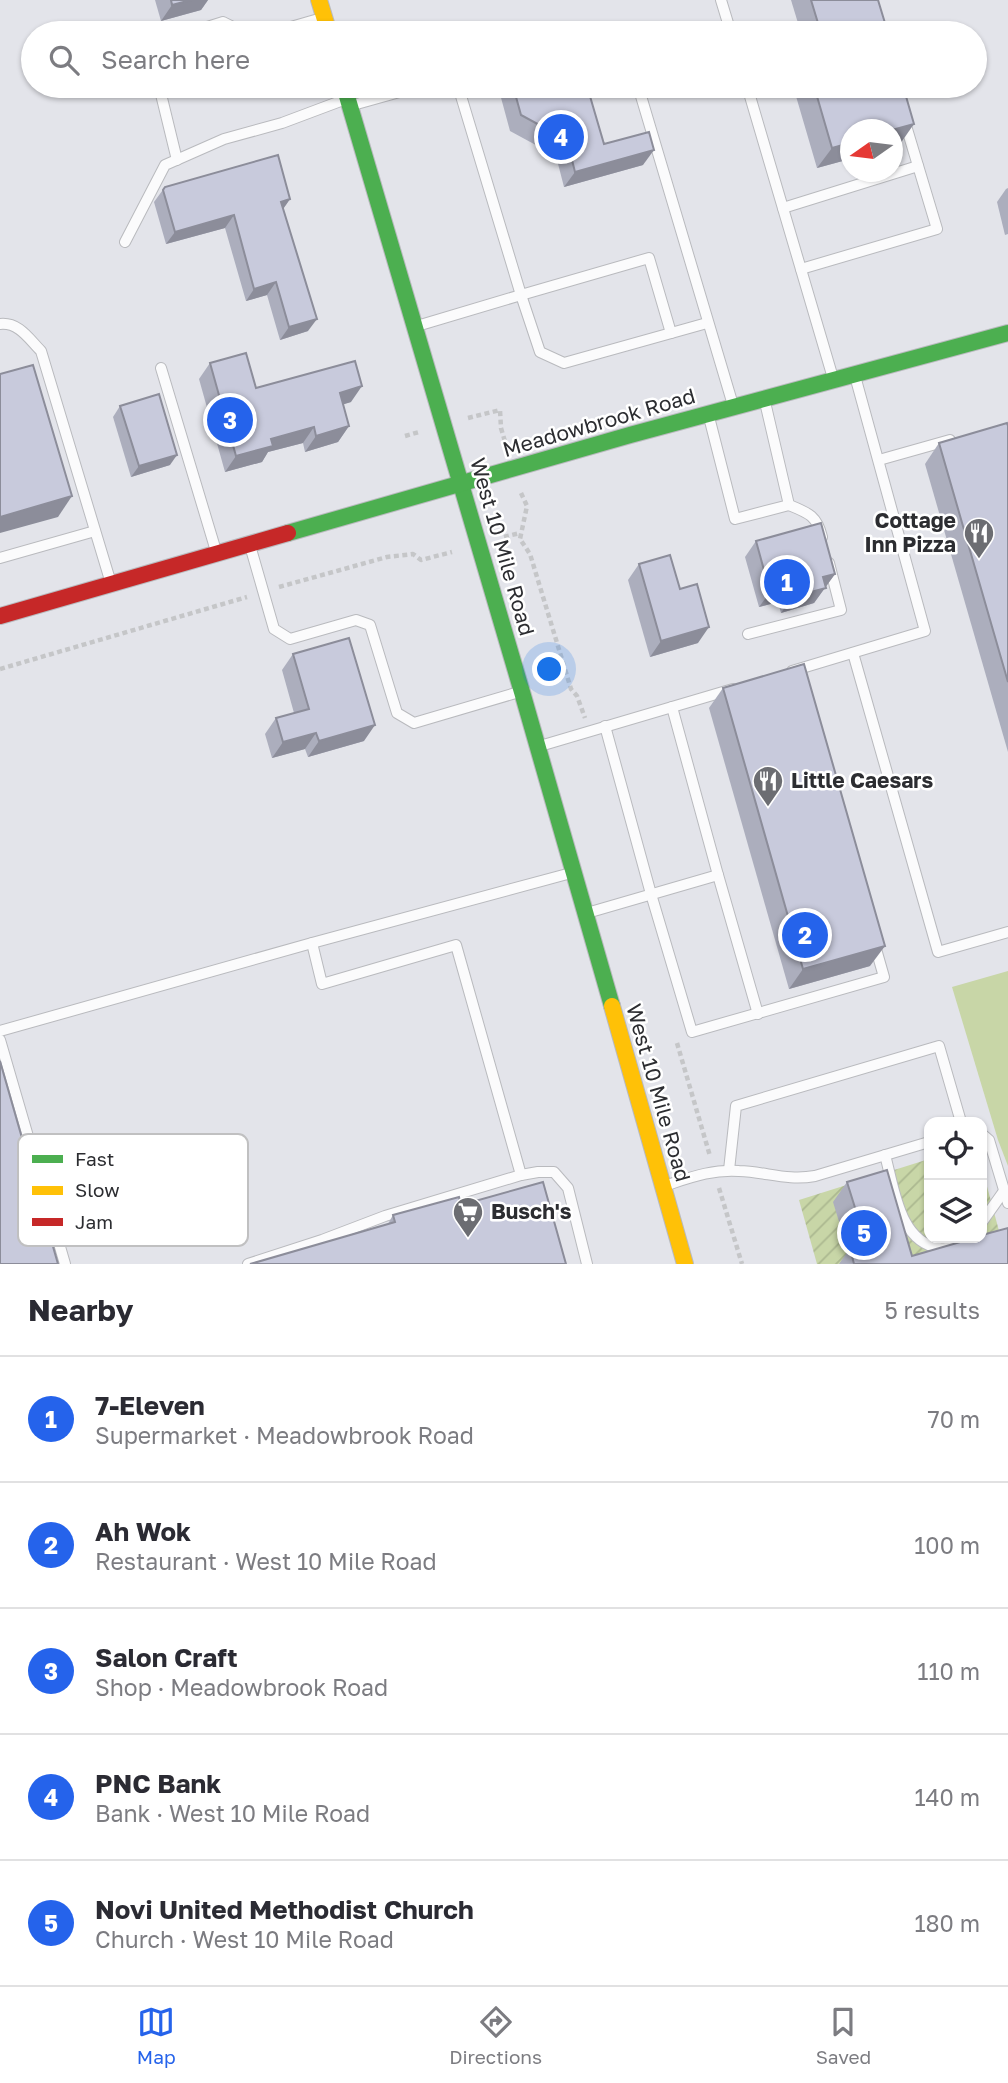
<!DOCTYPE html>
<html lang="en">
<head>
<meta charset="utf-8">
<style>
  :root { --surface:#fff; --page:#f2f2f3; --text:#2b2b33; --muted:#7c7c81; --line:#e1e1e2; --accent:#2563eb }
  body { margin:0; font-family:"Golos Text",sans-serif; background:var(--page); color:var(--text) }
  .controls { position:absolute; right:21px; bottom:21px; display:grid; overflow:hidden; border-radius:14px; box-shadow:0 2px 5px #0004 }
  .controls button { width:63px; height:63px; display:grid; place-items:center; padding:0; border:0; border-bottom:2px solid var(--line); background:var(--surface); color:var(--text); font:35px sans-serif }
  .compass { position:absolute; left:840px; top:119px; width:63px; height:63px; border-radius:50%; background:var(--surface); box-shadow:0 2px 5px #0004; rotate:256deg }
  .you { position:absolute; left:550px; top:670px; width:24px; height:24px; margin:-18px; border:5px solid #fff; border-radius:50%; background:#1a73e8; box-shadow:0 0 0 10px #1a73e833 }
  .badge { display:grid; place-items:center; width:46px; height:46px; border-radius:50%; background:var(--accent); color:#fff; font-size:23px; font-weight:700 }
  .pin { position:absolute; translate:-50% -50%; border:4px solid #fff; box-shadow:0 2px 7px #0006 }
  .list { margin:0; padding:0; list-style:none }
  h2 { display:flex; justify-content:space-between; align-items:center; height:91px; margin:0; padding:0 28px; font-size:30px }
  h2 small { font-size:23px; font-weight:400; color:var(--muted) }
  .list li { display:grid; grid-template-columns:46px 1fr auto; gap:21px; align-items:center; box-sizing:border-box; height:126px; padding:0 28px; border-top:2px solid var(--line) }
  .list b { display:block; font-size:26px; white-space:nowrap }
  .list p { margin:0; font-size:23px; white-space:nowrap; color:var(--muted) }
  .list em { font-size:23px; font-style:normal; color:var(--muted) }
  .icon { flex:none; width:38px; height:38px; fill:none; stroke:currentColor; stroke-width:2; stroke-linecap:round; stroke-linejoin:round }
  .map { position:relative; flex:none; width:1008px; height:1264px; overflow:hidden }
  .search { position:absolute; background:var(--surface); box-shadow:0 2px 5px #0004; left:21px; right:21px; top:21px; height:77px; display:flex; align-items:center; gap:18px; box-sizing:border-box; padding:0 24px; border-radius:38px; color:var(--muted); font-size:26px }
  .sheet { height:721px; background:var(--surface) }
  nav { display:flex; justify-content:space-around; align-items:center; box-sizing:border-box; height:98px; border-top:2px solid var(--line); background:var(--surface); font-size:19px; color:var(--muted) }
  nav a { display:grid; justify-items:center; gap:4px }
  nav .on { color:var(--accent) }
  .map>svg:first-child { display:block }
  .green { fill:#c8d6a7 }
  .garden { fill:url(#garden-furrows) }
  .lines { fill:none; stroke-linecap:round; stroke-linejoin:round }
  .lane-casing { stroke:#b9babe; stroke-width:12 }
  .fast-casing { stroke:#b9babe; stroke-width:18 }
  .slow-casing { stroke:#b9babe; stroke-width:18 }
  .jam-casing { stroke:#b9babe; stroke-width:18 }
  .path { stroke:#c5c6c8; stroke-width:4.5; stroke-dasharray:5 3.5; stroke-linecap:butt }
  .lane { stroke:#fbfbfc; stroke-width:10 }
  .fast { stroke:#4caf50; stroke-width:16 }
  .slow { stroke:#ffc107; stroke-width:16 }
  .jam { stroke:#c62828; stroke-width:16 }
  .wall { fill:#acaebd }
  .shaded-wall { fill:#8c8d9a }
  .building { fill:#c8cadc; stroke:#8c8d9a; stroke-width:2 }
  .labels { text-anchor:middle; stroke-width:5; stroke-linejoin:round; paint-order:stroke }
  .street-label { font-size:21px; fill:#2c2d31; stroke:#fff }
  .poi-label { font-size:21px; font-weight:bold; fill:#2c2d31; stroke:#fff; text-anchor:start }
  .key { fill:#fff; stroke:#c0c0c1; stroke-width:2 }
  .key-label { font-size:19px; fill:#2c2d31 }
</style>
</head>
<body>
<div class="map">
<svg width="1008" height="1264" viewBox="0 0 1008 1264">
  <defs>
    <pattern id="garden-furrows" width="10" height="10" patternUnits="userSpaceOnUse" patternTransform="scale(1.75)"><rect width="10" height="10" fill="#c8d6a7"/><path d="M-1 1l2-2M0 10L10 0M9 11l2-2" fill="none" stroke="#acb890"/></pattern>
  </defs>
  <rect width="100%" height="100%" fill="#e3e4ea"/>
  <polygon class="green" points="1008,971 1008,1166 998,1140 952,987"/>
  <polygon class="garden" points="929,1159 929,1238 982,1238 982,1168 1008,1264 817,1264 799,1200"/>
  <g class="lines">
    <g class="lane-casing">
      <g id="lane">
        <polyline points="721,0 731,33"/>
        <polyline points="188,33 223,22 245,33"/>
        <polyline points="270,33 322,18"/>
        <polyline points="159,86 177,160"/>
        <polyline points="458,86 521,295 649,258 671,333"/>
        <polyline points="638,86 733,405"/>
        <polyline points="747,86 833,378"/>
        <polyline points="353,105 421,86"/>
        <polyline points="783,208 918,166"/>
        <polyline points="125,242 165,165 224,139 282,123 346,99"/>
        <polyline points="801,269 937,229 904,119"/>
        <path d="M0,324C19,322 29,339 41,351L110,580"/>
        <polyline points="417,326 521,295 540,352 564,363 707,323"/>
        <polyline points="161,368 216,551"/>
        <polyline points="709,417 735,519 789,505 765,402"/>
        <polyline points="879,460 950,440"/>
        <path d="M789,505C809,513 817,516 822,537"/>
        <polyline points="251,549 274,629 290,639 356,620 370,625 397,713 414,723 519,692"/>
        <polyline points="0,558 95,531"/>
        <polyline points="748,634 841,610 829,563"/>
        <polyline points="853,653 938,952 1008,932"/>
        <polyline points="792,671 925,631 855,376"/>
        <polyline points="605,726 651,894 692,1032 884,977 874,942"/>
        <polyline points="540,746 733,689"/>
        <polyline points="718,875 758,1014"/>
        <polyline points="587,913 718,875 672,707"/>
        <polyline points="0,1031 312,943 571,873"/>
        <polyline points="0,1040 65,1264"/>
        <polyline points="982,1134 989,1140 1008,1203"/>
        <path d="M885,1155C894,1187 899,1243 940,1248C951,1249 961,1245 970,1238"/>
        <polyline points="729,1170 736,1106 939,1046 961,1122"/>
        <polyline points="521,1175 538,1172 554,1172 568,1188 587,1264"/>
        <path d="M664,1186C689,1178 712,1169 739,1171C767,1172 787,1181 815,1176L929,1142"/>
        <polyline points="982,1222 1004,1191"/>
        <polyline points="248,1264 322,1240 385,1216 521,1175 456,945 322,984 312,943"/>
      </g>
    </g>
    <g class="fast-casing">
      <g id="fast">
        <polyline points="344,86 522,692 612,1006"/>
        <polyline points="288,533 630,435 1008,333"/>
      </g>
    </g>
    <g class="slow-casing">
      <g id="slow">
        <polyline points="319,0 329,33"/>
        <polyline points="612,1006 685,1264"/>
      </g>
    </g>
    <g class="jam-casing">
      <polyline id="jam" points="0,616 288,533"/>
    </g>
    <g class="path">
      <polyline points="468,418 500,410 501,428 506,445"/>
      <polyline points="405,436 419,432"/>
      <polyline points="521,493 527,506 520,539 530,554 571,689 577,696 585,718"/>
      <polyline points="504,537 520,533"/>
      <polyline points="279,587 387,557 413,554 421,560 452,552"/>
      <polyline points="0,669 247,597"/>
      <polyline points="677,1043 710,1156"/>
      <polyline points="719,1188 742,1264"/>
    </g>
    <use href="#lane" class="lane"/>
    <use href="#fast" class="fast"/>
    <use href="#slow" class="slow"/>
    <use href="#jam" class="jam"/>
  </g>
  <g class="wall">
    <polygon points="155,0 208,0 201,10 161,21"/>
    <polygon points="791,0 878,0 888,33 801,33"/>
    <polygon points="506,86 587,86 604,144 643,165 564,187 556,156 510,131 500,94"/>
    <polygon points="793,86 903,86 900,144 850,130 850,159 817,168"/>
    <polygon points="165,187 290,199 283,209 308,331 280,340 267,295 246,301 225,228 166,244 154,202"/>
    <polygon points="1008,188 1008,234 1005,235 997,202 1006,189"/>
    <polygon points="210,363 256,388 351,402 343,404 349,426 338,442 305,452 303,443 268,452 262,462 225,472 199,379"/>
    <polygon points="120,406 170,465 131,477 113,417"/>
    <polygon points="1008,426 1008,752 925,464 939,443"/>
    <polygon points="756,541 835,574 814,603 781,613 778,602 759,607 745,557"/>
    <polygon points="639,564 680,589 698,643 650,657 628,580"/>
    <polygon points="293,654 364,741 308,757 305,749 272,758 265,734 276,718 294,713 282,670"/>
    <polygon points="723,688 870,966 789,989 709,708"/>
    <polygon points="847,1182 912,1256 1008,1264 839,1264 848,1251 833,1202"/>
    <polygon points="461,1205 388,1224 393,1215"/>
  </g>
  <g class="shaded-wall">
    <polygon points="191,0 208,0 201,10 161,21 172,5"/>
    <polygon points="914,124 900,144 892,147 892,130"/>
    <polygon points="850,143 850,159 817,168 832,148"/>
    <polygon points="654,150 643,165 564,187 575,172"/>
    <polygon points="290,199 281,212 281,202"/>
    <polygon points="234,215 225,228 166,244 175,232"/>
    <polygon points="276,282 267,295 246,301 254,289"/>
    <polygon points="317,319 308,331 280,340 289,327"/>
    <polygon points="362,386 351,402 329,409 340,393"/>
    <polygon points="349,426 338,442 305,452 316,436"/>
    <polygon points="314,427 303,443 268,452 262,462 225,472 236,456 271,439"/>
    <polygon points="177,455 170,465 131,477 139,466"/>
    <polygon points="72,496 58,517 0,533 0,517"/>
    <polygon points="835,574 814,603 781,613 792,597 823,577"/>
    <polygon points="789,586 778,602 759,607 770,592"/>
    <polygon points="709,627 698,643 650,657 661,641"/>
    <polygon points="375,725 364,741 308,757 319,741"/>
    <polygon points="316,733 305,749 272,758 283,742"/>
    <polygon points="885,946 870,966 789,989 803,969"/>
  </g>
  <g class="building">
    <polygon points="171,0 191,0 172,5"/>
    <polygon points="811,0 878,0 888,33 821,33"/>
    <polygon points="513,86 587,86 604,144 649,132 654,150 575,172 567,140 521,115"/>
    <polygon points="814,86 903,86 914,124 892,130 850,130 850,143 832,148"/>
    <polygon points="278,155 290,199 281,202 317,319 289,327 276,282 254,289 234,215 175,232 163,190 165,187"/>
    <polygon points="246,353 256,388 355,361 362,386 340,393 349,426 316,436 314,427 271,439 273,446 236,456 210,363"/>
    <polygon points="33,365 72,496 0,517 0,374"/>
    <polygon points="159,394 177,455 139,466 120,406"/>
    <polygon points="1007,423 1008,426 1008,682 939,443"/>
    <polygon points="821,523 835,574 823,577 826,588 792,597 789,586 770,592 756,541"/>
    <polygon points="670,555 680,589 697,584 709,627 661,641 639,564"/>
    <polygon points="349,638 375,725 319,741 316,733 283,742 276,718 309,709 293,654"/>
    <polygon points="804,664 885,946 803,969 723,688"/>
    <polygon points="0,1061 58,1264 0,1264"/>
    <polygon points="887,1170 912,1256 974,1238 982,1238 982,1235 1008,1228 1008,1264 854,1264 850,1248 866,1243 847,1182"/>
    <polygon points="543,1182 566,1264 250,1264 395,1222 393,1215 459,1197 461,1205"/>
  </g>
  <defs>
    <g id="restaurant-pin" transform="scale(1.575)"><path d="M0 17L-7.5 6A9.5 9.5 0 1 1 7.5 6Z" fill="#6c6d72" stroke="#fff"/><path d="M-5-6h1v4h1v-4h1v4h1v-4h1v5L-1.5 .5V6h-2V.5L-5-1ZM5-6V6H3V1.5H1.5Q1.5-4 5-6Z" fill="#fff"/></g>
    <g id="supermarket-pin" transform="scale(1.575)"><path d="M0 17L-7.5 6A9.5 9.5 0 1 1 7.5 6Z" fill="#6c6d72" stroke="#fff"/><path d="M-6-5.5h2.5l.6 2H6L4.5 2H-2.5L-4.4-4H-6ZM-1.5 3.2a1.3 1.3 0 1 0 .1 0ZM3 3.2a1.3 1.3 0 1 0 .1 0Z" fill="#fff"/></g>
  </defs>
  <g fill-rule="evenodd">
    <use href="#restaurant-pin" x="979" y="533"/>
    <use href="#restaurant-pin" x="768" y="781"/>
    <use href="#supermarket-pin" x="468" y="1212"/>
  </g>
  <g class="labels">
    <g class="street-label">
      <text transform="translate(599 423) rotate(-16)" y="7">Meadowbrook Road</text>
      <text transform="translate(502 547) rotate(74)" y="7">West 10 Mile Road</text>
      <text transform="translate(658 1093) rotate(74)" y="7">West 10 Mile Road</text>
    </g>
    <g class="poi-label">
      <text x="956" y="528" text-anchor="end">Cottage<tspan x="956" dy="24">Inn Pizza</tspan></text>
      <text x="791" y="788">Little Caesars</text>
      <text x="491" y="1219">Busch's</text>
    </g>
  </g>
  <rect x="18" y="1134" width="230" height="112" rx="10" class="key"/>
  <rect x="32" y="1155" width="31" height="8" fill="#4caf50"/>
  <rect x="32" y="1186" width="31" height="9" fill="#ffc107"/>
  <rect x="32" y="1218" width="31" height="8" fill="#c62828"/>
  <g class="key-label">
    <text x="75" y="1166">Fast</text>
    <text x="75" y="1197">Slow</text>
    <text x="75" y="1229">Jam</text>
  </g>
</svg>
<div class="controls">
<button><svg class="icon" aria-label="locate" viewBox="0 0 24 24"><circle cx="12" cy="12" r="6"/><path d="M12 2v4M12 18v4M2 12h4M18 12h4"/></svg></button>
<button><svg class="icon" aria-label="layers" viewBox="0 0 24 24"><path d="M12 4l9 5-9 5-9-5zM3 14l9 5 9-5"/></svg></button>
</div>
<svg class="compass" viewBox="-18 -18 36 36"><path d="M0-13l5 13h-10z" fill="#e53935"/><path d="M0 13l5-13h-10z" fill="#7c7c81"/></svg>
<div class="you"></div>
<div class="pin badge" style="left:787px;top:582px">1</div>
<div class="pin badge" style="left:805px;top:935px">2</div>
<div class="pin badge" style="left:230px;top:420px">3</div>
<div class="pin badge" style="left:561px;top:137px">4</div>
<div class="pin badge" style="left:864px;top:1233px">5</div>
<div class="search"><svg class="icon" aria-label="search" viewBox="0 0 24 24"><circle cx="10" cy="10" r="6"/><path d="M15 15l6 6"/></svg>Search here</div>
</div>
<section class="sheet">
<h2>Nearby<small>5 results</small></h2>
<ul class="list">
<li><span class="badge">1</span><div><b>7-Eleven</b><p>Supermarket · Meadowbrook Road</p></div><em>70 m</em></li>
<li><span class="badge">2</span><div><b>Ah Wok</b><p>Restaurant · West 10 Mile Road</p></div><em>100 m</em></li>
<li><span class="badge">3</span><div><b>Salon Craft</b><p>Shop · Meadowbrook Road</p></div><em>110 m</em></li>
<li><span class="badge">4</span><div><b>PNC Bank</b><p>Bank · West 10 Mile Road</p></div><em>140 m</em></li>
<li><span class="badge">5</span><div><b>Novi United Methodist Church</b><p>Church · West 10 Mile Road</p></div><em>180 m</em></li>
</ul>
</section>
<nav>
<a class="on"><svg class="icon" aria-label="map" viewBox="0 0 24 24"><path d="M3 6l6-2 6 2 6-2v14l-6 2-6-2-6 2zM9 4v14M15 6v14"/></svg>Map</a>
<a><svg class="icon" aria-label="directions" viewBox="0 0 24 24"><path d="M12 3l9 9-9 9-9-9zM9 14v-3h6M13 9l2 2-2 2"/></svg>Directions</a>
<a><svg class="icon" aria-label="saved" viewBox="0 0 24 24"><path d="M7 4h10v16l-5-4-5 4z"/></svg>Saved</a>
</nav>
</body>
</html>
